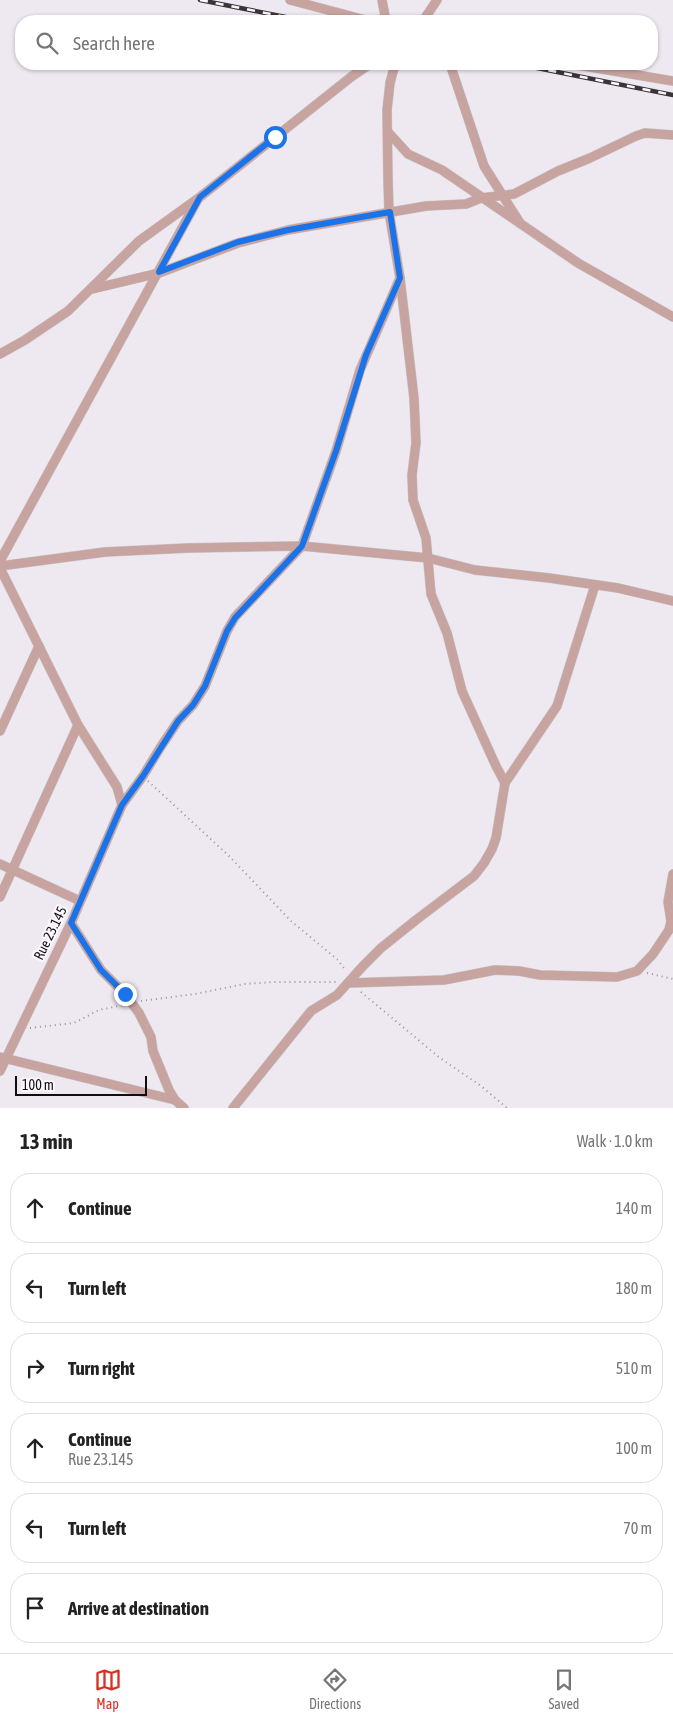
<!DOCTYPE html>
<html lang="en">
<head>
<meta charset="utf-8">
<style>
  :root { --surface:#fff; --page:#f6f6f6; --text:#222; --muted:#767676; --line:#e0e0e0; --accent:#d93025 }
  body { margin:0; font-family:"Asap Condensed",sans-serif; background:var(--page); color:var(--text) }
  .scale { position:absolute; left:15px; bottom:12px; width:132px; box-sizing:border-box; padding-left:5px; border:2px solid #100e10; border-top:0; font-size:14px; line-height:18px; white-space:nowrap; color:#100e10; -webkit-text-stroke:4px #fbf7fd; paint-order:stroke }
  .stop { position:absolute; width:15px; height:15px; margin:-11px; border:4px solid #1a73e8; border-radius:50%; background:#fff }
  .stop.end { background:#1a73e8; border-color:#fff; box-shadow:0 1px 5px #0008 }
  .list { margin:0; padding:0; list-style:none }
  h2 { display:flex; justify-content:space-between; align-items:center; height:65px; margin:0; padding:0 20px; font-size:21px }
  h2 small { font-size:16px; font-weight:400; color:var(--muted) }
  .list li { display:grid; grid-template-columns:32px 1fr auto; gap:15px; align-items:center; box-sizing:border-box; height:70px; margin:0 10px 10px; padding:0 10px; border:1px solid var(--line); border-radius:20px }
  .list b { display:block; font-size:19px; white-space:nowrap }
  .list p { margin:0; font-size:16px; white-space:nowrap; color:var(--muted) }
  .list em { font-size:16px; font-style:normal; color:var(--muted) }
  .icon { flex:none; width:28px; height:28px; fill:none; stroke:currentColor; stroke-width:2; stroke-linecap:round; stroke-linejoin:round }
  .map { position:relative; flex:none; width:673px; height:1108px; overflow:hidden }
  .search { position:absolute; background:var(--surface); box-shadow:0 1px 4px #0004; left:15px; right:15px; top:15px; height:55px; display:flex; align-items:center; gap:12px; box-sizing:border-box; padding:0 18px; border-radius:20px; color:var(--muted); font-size:19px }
  .sheet { height:545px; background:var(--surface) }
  nav { display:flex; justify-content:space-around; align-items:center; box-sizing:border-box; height:70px; border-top:1px solid var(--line); background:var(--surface); font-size:14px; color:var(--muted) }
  nav a { display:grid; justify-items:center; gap:2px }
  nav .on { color:var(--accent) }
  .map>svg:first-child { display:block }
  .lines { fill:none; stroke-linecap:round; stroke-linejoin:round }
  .street-casing { stroke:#cac6cc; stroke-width:10 }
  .path { stroke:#979398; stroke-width:2; stroke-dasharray:1 4; stroke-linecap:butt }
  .street { stroke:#c8a4a1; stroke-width:9 }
  .rail-casing { stroke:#383538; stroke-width:4.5 }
  .rail { stroke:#fbf7fd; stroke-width:2.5; stroke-dasharray:8; stroke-linecap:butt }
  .route { stroke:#1a73e8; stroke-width:6 }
  .labels { text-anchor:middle; stroke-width:4.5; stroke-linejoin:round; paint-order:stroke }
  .street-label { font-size:14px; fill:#100e10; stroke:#fbf7fd }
</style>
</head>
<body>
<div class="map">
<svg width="673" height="1108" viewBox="0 0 673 1108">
  <rect width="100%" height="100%" fill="#eee9f0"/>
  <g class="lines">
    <g class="street-casing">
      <g id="street">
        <polyline points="290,0 369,21"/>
        <polyline points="382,0 386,21"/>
        <polyline points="423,21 437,0"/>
        <polyline points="395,64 390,83 387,110 388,180 389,212 400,278 414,398 416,443 412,475 413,500 426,538 431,594 447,633 462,691 496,766 505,783"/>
        <polyline points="450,64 484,166 520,223"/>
        <polyline points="572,64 673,81"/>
        <polyline points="388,132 408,154 442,170 578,263 673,317"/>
        <polyline points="92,289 159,273 238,243 288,230 426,206 466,204 481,198 514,194 558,171 590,158 636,136 645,133 673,135"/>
        <polyline points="0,354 25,340 68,311 139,241 200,197 351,77 370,64"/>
        <polyline points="0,561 198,199"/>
        <polyline points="0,566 105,552 188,548 302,546 428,558 475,570 549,578 618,588 673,601"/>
        <polyline points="0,568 78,725 117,787 122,805"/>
        <polyline points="0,731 39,646"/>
        <polyline points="0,864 80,901"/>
        <polyline points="0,897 78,725"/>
        <polyline points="71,923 101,970 125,994 139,1013 151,1037 153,1051 169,1090 175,1100 184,1108"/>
        <polyline points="348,983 444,980 495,970 519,971 540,975 617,977 637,971 653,954 669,930 671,921 668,902 673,874"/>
        <polyline points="0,1057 175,1100"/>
        <polyline points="0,1071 71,923 122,805 143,776 160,748 178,721 193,705 205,686 227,631 235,617 302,546 336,451 360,370 400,278"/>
        <polyline points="233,1108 311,1011 337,995 363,966 381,948 416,920 474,876 484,863 492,849 496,838 505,783 557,706 595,585"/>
      </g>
    </g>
    <g class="path">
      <polyline points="148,781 229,856 291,921 338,960 346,971"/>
      <polyline points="647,973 673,979"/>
      <polyline points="361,992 440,1058 481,1086 507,1108"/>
      <polyline points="141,1001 195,994 244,984 275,982 337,982"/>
      <polyline points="30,1028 74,1023 99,1010 124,1005"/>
    </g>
    <use href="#street" class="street"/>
    <g class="rail-casing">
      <g id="rail">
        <polyline points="200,0 306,21"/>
        <polyline points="517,64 673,95"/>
      </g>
    </g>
    <use href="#rail" class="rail"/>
  </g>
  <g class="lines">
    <polyline class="route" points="125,994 101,970 71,923 122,805 143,776 178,721 193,705 205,686 227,631 235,618 302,546 336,451 366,355 400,278 390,212 288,230 238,242 159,272 200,197 275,137"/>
  </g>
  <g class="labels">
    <g class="street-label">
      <text transform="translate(50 933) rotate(-64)" y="5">Rue 23.145</text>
    </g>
  </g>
</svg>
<div class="scale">100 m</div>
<div class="stop" style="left:275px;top:137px"></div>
<div class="stop end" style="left:125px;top:994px"></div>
<div class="search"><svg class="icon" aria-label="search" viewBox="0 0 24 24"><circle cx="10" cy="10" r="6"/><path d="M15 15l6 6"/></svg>Search here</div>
</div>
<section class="sheet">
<h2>13 min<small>Walk · 1.0 km</small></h2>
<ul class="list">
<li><svg class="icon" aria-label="ahead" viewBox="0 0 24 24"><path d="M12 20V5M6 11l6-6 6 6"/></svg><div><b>Continue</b></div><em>140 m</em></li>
<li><svg class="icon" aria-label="left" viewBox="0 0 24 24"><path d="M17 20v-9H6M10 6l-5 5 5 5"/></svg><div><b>Turn left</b></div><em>180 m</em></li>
<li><svg class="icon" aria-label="right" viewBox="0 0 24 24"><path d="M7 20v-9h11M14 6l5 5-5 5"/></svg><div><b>Turn right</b></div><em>510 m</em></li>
<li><svg class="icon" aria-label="ahead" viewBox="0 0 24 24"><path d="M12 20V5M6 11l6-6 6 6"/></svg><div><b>Continue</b><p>Rue 23.145</p></div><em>100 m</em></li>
<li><svg class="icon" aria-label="left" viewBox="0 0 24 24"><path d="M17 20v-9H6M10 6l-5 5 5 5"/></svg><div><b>Turn left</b></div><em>70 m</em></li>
<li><svg class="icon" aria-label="arrive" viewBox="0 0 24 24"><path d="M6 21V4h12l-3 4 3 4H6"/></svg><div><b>Arrive at destination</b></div></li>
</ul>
</section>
<nav>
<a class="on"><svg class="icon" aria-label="map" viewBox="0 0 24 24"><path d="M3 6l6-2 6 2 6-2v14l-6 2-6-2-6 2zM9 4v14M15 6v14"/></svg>Map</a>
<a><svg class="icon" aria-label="directions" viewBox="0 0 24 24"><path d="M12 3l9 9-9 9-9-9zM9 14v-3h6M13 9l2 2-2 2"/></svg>Directions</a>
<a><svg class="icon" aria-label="saved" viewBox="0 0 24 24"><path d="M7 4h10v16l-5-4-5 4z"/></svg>Saved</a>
</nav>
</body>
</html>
